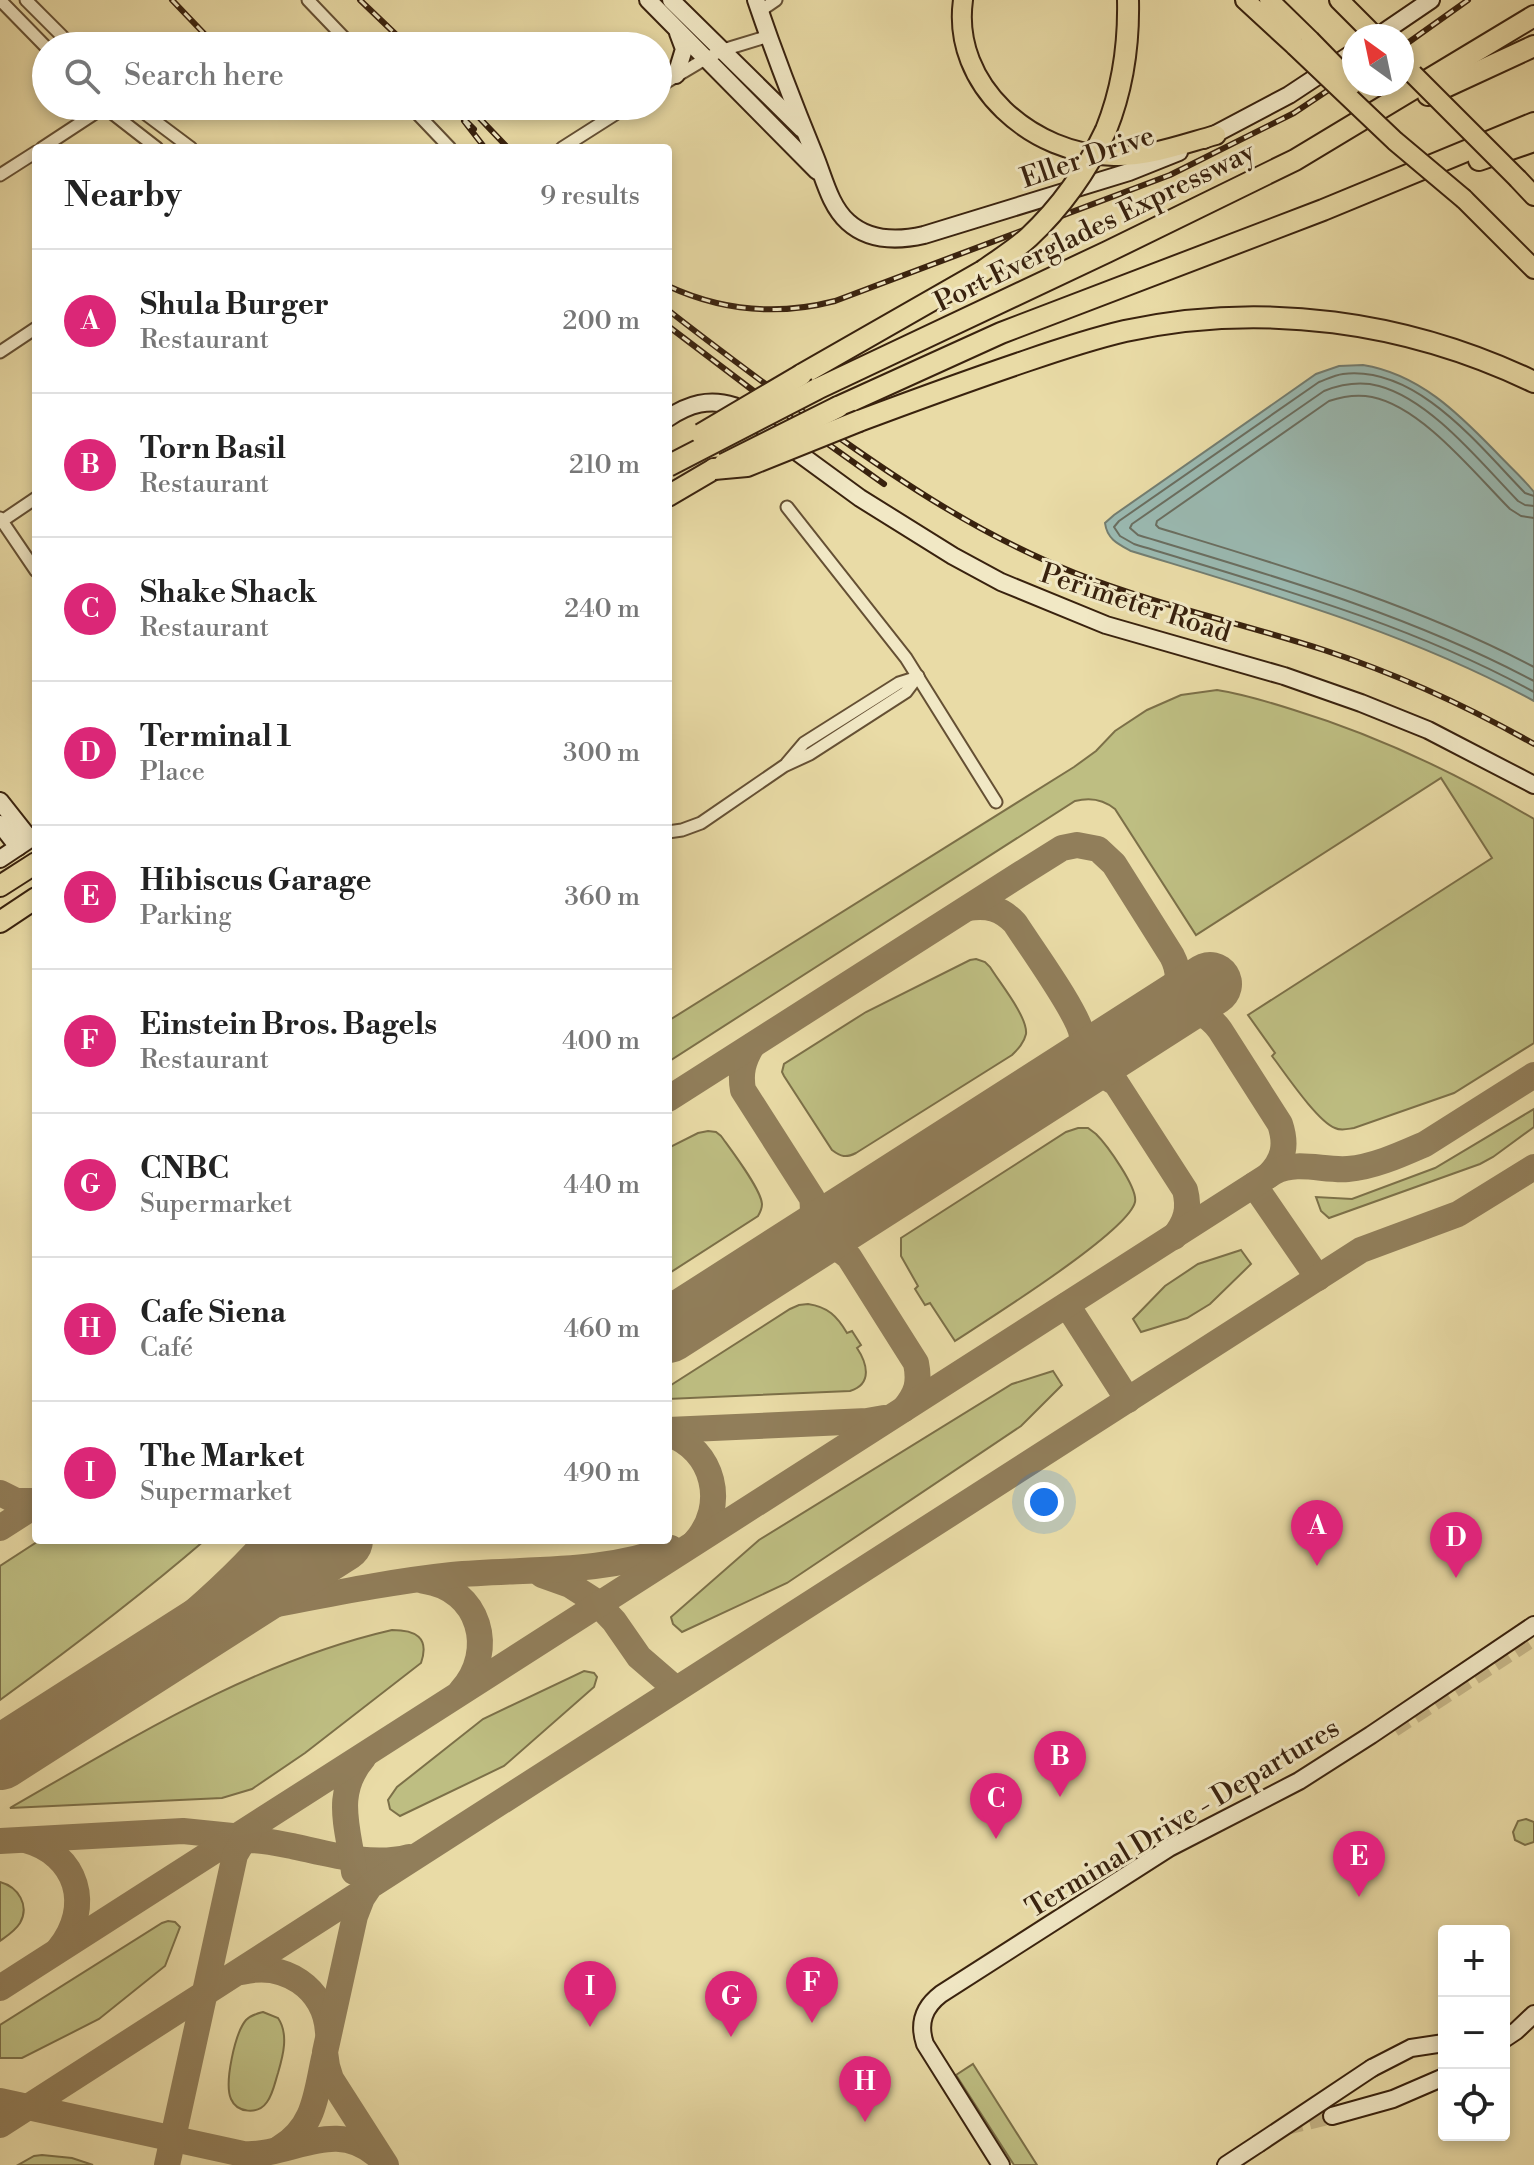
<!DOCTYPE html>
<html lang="en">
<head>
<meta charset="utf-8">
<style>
  :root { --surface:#fff; --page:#f2f2f2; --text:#222; --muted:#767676; --line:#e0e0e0; --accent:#db2777 }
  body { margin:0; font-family:"Libre Bodoni",serif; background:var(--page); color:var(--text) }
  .controls { position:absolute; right:24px; bottom:24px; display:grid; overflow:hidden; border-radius:8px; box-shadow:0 4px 12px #0003 }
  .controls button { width:72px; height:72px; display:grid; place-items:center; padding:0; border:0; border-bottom:2px solid var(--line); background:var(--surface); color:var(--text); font:40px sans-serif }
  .compass { position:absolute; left:1342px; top:24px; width:72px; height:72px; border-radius:50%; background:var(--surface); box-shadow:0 4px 12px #0003; rotate:327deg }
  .you { position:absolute; left:1044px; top:1502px; width:28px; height:28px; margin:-20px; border:6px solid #fff; border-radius:50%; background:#1a73e8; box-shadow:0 0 0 12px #1a73e833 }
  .badge { display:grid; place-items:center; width:52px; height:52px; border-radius:50%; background:var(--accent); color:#fff; font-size:26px; font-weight:700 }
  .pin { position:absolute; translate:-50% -66px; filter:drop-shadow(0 2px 4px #0008) }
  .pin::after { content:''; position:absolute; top:42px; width:28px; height:24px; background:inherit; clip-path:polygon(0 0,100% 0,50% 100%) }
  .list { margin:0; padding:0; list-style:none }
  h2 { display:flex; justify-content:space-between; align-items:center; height:104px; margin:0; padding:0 32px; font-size:34px }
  h2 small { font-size:26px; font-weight:400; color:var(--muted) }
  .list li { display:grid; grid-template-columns:52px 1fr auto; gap:24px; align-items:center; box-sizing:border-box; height:144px; padding:0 32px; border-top:2px solid var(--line) }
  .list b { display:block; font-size:30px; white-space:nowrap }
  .list p { margin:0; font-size:26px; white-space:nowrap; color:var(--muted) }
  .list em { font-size:26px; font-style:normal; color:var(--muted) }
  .icon { flex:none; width:44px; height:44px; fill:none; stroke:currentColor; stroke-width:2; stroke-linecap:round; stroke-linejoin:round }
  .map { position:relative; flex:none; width:1534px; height:2165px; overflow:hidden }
  .search { position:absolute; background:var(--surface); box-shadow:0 4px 12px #0003; left:32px; top:32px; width:640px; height:88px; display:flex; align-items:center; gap:20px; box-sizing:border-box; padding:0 28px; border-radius:44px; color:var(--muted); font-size:30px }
  .panel { position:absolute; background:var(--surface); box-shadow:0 4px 12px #0003; left:32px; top:144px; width:640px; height:1400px; border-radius:8px }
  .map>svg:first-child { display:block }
  .green { fill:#bebe82; stroke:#7c7048; stroke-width:2 }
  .water { fill:#9ab9b1; stroke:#737d70; stroke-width:2 }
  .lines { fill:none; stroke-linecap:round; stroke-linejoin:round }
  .shore { stroke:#6a6e60; stroke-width:2 }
  .taxiway { stroke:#917e5a; stroke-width:26 }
  .runway { stroke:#917e5a; stroke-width:64 }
  .secondary-tunnel { stroke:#c6b688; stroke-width:16; stroke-dasharray:16 8; stroke-linecap:butt }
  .street-casing { stroke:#655034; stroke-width:15 }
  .secondary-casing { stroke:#39220e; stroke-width:20 }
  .primary-casing { stroke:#39220e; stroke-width:22 }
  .highway-casing { stroke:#39220e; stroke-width:24 }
  .street { stroke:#f1e8c5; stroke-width:11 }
  .secondary { stroke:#f1e8c5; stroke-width:16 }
  .primary { stroke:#e9dba6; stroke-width:18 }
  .highway { stroke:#e9dba6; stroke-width:20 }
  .rail-casing { stroke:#39220e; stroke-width:6 }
  .rail { stroke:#f1e8c5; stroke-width:3; stroke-dasharray:9; stroke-linecap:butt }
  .secondary-bridge-casing { stroke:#39220e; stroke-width:20; stroke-linecap:butt }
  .primary-bridge-casing { stroke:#39220e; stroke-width:22; stroke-linecap:butt }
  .highway-bridge-casing { stroke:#39220e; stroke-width:24; stroke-linecap:butt }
  .secondary-bridge { stroke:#f1e8c5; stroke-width:16 }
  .primary-bridge { stroke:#e9dba6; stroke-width:18 }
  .highway-bridge { stroke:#e9dba6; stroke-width:20 }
  .labels { text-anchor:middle; stroke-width:6; stroke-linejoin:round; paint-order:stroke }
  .street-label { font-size:28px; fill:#39220e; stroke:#f1e8c5 }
</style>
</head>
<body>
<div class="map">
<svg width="1534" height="2165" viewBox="0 0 1534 2165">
  <rect width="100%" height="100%" fill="#e9dba6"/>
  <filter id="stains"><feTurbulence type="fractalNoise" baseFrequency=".0025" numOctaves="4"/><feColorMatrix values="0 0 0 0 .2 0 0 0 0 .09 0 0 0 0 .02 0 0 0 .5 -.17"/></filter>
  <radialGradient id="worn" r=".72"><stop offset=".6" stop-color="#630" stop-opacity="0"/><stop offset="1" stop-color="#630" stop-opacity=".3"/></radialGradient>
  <g class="green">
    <path d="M1217,690C1243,694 1269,702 1294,710C1379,736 1458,774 1534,819V1043L1454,1093L1354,1128C1347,1129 1341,1131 1335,1128C1317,1121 1285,1073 1272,1056L1275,1053L1248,1015L1492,858L1441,778L1196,935L1115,809C1103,799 1090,797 1075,801L671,1060L668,1058V1021L1074,767L1096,751L1115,731L1147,710L1181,695Z"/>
    <path d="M976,959L985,962L990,967C999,982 1028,1017 1026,1034C1024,1043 1018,1049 1012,1055L856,1153C846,1158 841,1157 832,1150L784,1076L782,1072L784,1064L866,1012L970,960Z"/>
    <polygon points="1534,1109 1534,1127 1493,1157 1480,1164 1329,1218 1321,1211 1316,1197 1352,1199 1435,1168"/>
    <path d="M1078,1128H1088L1096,1134C1107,1145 1138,1188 1135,1202C1128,1232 987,1320 955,1341L930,1303L925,1305L915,1289L918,1286L901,1256V1238L1066,1132Z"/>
    <path d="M708,1131L716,1132L721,1136C731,1150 761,1189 762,1204C762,1209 761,1211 758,1216L668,1274V1148L698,1133Z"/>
    <polygon points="1241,1250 1251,1264 1210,1304 1187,1318 1141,1332 1133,1319 1165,1286 1198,1264"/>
    <path d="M808,1304C828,1307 837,1316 847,1333L852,1331L861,1345L857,1348C867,1363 873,1384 850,1391L668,1399V1387L790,1309L799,1305Z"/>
    <polygon points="1053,1371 1062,1385 1021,1426 787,1583 682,1632 673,1624 671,1617 759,1540 1012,1384"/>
    <path d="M40,1540H205C139,1597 70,1649 0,1700V1566Z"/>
    <path d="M392,1630C415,1630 430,1637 421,1663L305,1753L252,1789L222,1798L10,1808C132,1738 253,1662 392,1630Z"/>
    <polygon points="584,1671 594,1673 597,1677 594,1687 504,1766 400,1816 390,1809 388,1800 397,1787 483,1719"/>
    <polygon points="1526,1819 1534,1822 1534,1842 1525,1845 1515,1840 1513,1832 1518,1821"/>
    <path d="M0,1882C18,1887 30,1905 20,1923C15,1931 7,1936 0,1941Z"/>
    <polygon points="168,1921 175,1922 180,1927 165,1966 99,2019 22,2058 0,2058 0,2025 162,1923"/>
    <path d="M263,2012L278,2018C289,2034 283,2056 278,2073C275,2082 273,2094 267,2102C258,2115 237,2113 231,2099C224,2083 235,2033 246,2020C251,2015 256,2014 263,2012Z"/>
    <polygon points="973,2064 1037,2165 1014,2165 956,2075"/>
    <polygon points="42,2155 72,2158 93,2165 18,2165 34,2156"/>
  </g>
  <path class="water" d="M1363,365C1419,374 1458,413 1495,451C1508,465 1522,477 1534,492V701C1407,632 1268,593 1131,551C1118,544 1107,539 1105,523L1114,515L1316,374L1339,366Z"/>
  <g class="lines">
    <g class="shore">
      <path d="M1534,496L1525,493C1479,446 1417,365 1343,374C1335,375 1327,379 1319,382L1119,521L1114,527L1120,536L1134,544C1271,586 1408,623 1534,692"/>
      <path d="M1534,506L1525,505L1518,501C1481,463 1431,400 1379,386C1360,381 1342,384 1324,391L1132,524L1130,528L1138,535C1274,576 1408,614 1534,681"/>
      <path d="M1534,518L1521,516L1510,509C1475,474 1422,407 1372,397C1357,394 1344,396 1329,401L1157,521L1156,525L1159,528C1287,567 1414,604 1534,667"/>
    </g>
    <g class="taxiway">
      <path d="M968,908C987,905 1001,908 1015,923C1029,945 1080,1015 1082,1036C1083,1052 1075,1064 1066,1076"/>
      <path d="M1162,1015C1185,1006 1205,1009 1220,1030L1280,1124C1287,1145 1284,1160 1268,1176"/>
      <path d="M752,1046C743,1061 740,1073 743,1090L812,1198C816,1223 806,1236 788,1253"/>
      <path d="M1066,1076L1090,1071L1101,1074L1116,1083L1185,1190C1190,1209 1186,1222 1174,1237"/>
      <path d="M668,1099L1022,873L1062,848L1077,845L1098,849L1114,864L1172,956C1184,979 1176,996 1162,1015"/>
      <polyline points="1254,1185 1318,1278"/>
      <path d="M786,1255C811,1244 826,1237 849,1257L916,1363C920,1383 917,1393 904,1409"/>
      <polyline points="1067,1305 1128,1400"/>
      <polyline points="668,1430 867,1421 884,1418"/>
      <path d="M668,1434C714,1449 728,1506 695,1542"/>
      <polyline points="0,1493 16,1501 36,1501"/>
      <polyline points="0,1528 36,1505"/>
      <polyline points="542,1575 570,1585 595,1601 614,1621 639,1657 676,1689"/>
      <path d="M424,1581C480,1589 497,1651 461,1691"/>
      <path d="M228,1613C302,1600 377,1583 452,1575C525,1568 600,1575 671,1548"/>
      <path d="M13,1750C101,1685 193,1623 267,1540"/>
      <path d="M25,1840C78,1854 93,1907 59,1949"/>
      <polyline points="0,1841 183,1831 242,1837"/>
      <path d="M231,1843C252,1837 271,1842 292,1846C329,1854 372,1867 409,1857"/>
      <path d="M354,1872C349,1829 332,1794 364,1757"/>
      <path d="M242,1972C284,1961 325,1988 328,2032"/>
      <path d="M0,1988L1274,1172C1298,1160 1323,1171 1348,1169C1374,1167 1402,1154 1425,1144L1534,1075"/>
      <path d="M0,2101L243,2154C292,2157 335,2116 379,2157"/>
      <polyline points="0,2125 367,1889"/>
      <path d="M280,2148C315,2127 316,2094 324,2058"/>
      <polyline points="167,2165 235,1855 249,1831"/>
      <polyline points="386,2165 331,2079 327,2066 325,2052 355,1916 362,1898 370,1886 1361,1250 1458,1214 1534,1167"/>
    </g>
    <g class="runway">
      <polyline points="668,1331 1210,984"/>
      <polyline points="0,1758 341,1540"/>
    </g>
    <g class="secondary-tunnel">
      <polyline points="1394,1729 1534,1638"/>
      <polyline points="1286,2127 1332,2116"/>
    </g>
    <g class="street-casing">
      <g id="street">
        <polyline points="0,0 46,47"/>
        <polyline points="26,0 72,46"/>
        <polyline points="308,0 352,46"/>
        <polyline points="760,11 776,0"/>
        <polyline points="658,87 705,59 723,50 769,36"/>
        <polyline points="103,106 157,148"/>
        <polyline points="135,106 191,148"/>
        <polyline points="410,106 450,148"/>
        <polyline points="42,148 106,106"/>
        <polyline points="562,148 628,106"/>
        <polyline points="0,175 36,152"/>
        <polyline points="0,352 36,328"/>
        <polyline points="787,507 906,658 996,802"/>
        <polyline points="0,518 36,571"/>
        <polyline points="2,521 36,498"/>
        <polyline points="787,763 804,743 899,683 918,677"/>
        <polyline points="668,832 682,830 701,823 784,766 810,754 906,692 918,676"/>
      </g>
    </g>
    <g class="secondary-casing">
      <g id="secondary">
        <polyline points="648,0 817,171"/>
        <polyline points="671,0 802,129"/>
        <path d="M756,0C774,53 794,105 815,156C824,178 830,206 848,222C869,241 898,241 924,235L1129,172L1179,152"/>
        <polyline points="1378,36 1431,0"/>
        <polyline points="676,75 684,49 678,33"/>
        <polyline points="1204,140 1289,95 1354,52"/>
        <path d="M668,418C689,404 709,398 734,406L860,498L953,556L1001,582L1106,625L1284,676L1361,703L1428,730L1534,785"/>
        <polyline points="0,801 30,839"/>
        <polyline points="0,824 18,847"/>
        <polyline points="0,859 36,835"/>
        <polyline points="1504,2039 1516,2031 1534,2014"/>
        <polyline points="1372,2068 1411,2048 1444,2043"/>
        <polyline points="1332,2116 1393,2099 1444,2077"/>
        <path d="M1001,2165L925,2044C918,2023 924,2007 941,1994L1169,1848L1299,1781L1371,1735L1534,1625"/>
        <polyline points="1226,2165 1258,2144"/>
      </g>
    </g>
    <g class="primary-casing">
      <g id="primary">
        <path d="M963,0C951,86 1033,155 1114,156C1149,157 1183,144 1216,135"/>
        <polyline points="1245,0 1295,46"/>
        <polyline points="1269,0 1310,40"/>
        <polyline points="1339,0 1375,36"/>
        <polyline points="1518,179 1534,196"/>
        <polyline points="1464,199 1534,269"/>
      </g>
    </g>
    <g class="highway-casing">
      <g id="highway">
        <polyline points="1428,95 1534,46"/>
        <path d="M1106,130C1123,88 1129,46 1128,0"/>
        <polyline points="1479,160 1534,141"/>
        <polyline points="801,375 983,271"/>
        <polyline points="817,389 1107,252 1295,160 1534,16"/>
        <polyline points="838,407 1001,333 1323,210 1534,123"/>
        <path d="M859,421C915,400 970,380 1026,361C1058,350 1091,339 1125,331C1263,301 1407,321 1534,382"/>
        <polyline points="668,496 714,469"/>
        <polyline points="0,886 36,863"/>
        <polyline points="0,922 36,898"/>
      </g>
    </g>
    <use href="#street" class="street"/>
    <use href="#secondary" class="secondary"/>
    <use href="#primary" class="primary"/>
    <use href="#highway" class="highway"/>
    <g class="rail-casing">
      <g id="rail">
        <polyline points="172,0 216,46"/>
        <polyline points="360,0 408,46"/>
        <polyline points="1402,47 1468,0"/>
        <polyline points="451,106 474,129"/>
        <polyline points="468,106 508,148"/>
        <polyline points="464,121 485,148"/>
        <path d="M668,286C722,311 777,316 835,301L1170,175L1294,113L1354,73"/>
        <path d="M668,310C711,344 755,376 799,409C886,472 974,533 1075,573C1156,605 1241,623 1324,650C1397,674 1467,706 1534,744"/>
        <polyline points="668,326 755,392 884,484"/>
      </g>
    </g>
    <use href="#rail" class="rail"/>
    <g class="secondary-bridge-casing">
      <polyline id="secondary-bridge" points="1258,2144 1372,2068"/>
    </g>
    <g class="primary-bridge-casing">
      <g id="primary-bridge">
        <polyline points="1310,40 1353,84"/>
        <polyline points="1295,46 1395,141 1464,199"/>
        <polyline points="1413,74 1518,179"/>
      </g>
    </g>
    <g class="highway-bridge-casing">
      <g id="highway-bridge">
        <path d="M983,271C998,260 1015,250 1029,237C1061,207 1087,170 1106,130"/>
        <polyline points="701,434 801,375"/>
        <polyline points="724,464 838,407"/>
        <polyline points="668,466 817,389"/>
        <polyline points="714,469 747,466 859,421"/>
      </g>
    </g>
    <use href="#secondary-bridge" class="secondary-bridge"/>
    <use href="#primary-bridge" class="primary-bridge"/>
    <use href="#highway-bridge" class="highway-bridge"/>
  </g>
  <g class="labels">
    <g class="street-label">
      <text transform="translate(1087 156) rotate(-19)" y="10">Eller Drive</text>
      <text transform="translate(1094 226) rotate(-26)" y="10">Port Everglades Expressway</text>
      <text transform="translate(1136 602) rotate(18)" y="10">Perimeter Road</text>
      <text transform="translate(1182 1817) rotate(-31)" y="10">Terminal Drive - Departures</text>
    </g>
  </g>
  <rect width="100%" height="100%" filter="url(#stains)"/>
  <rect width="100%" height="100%" fill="url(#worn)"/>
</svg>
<div class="controls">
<button>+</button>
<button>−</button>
<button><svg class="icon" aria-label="locate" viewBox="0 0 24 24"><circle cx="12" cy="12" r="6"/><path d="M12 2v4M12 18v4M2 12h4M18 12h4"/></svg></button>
</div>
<svg class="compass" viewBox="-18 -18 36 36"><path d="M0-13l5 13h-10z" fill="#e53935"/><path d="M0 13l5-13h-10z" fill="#767676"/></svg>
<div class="you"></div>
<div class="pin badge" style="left:1317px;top:1566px">A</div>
<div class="pin badge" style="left:1060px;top:1797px">B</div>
<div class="pin badge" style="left:996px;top:1839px">C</div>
<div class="pin badge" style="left:1456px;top:1578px">D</div>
<div class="pin badge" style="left:1359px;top:1897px">E</div>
<div class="pin badge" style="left:812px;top:2023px">F</div>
<div class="pin badge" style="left:731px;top:2037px">G</div>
<div class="pin badge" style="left:865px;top:2122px">H</div>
<div class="pin badge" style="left:590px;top:2027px">I</div>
<div class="search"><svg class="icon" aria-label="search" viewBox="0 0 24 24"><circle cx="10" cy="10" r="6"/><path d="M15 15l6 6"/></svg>Search here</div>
<section class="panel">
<h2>Nearby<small>9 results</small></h2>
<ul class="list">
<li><span class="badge">A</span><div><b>Shula Burger</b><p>Restaurant</p></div><em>200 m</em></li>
<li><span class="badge">B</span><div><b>Torn Basil</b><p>Restaurant</p></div><em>210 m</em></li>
<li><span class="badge">C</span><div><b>Shake Shack</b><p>Restaurant</p></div><em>240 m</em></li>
<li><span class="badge">D</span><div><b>Terminal 1</b><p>Place</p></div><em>300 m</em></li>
<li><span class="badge">E</span><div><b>Hibiscus Garage</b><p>Parking</p></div><em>360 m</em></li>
<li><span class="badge">F</span><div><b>Einstein Bros. Bagels</b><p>Restaurant</p></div><em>400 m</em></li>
<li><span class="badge">G</span><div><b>CNBC</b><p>Supermarket</p></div><em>440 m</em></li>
<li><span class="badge">H</span><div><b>Cafe Siena</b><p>Café</p></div><em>460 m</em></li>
<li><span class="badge">I</span><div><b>The Market</b><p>Supermarket</p></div><em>490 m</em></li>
</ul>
</section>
</div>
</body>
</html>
